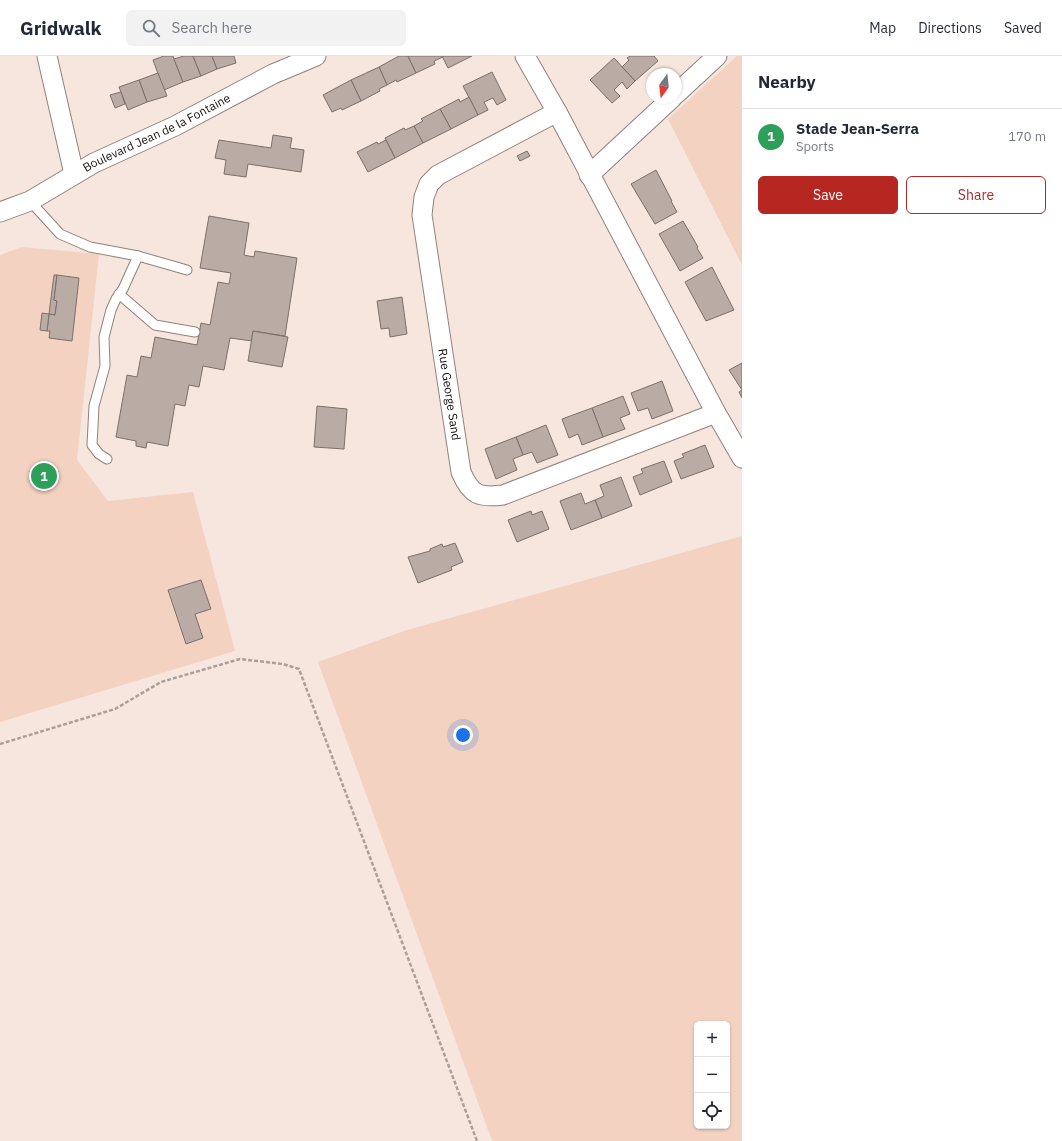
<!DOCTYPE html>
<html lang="en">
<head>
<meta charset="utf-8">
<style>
  :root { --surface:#fff; --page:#f2f2f3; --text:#1f2937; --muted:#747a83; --line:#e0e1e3; --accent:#b62721 }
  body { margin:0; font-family:"IBM Plex Sans",sans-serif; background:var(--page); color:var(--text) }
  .controls { position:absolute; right:12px; bottom:12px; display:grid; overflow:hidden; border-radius:6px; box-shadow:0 1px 3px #0004 }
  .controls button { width:36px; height:36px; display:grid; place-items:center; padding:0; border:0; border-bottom:1px solid var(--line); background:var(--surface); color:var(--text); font:20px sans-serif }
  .compass { position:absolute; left:646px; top:12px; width:36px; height:36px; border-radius:50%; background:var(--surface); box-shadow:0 1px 3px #0004; rotate:195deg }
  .you { position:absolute; left:463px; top:679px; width:14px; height:14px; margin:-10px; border:3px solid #fff; border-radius:50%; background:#1a73e8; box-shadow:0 0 0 6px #1a73e833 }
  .badge { display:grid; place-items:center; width:26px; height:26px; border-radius:50%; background:var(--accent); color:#fff; font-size:13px; font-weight:700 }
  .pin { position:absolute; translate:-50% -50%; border:2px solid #fff; box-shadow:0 1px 4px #0006 }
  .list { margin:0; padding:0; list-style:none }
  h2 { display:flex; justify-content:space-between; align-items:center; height:52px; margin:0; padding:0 16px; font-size:17px }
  h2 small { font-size:13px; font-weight:400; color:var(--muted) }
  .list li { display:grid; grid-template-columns:26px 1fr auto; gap:12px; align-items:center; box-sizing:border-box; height:56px; padding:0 16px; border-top:1px solid var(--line) }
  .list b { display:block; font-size:15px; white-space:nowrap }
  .list p { margin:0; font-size:13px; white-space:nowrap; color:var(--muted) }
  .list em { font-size:13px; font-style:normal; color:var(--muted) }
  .actions { display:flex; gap:8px; padding:12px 16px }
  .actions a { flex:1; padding:9px 0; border:1px solid var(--accent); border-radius:6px; text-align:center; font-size:14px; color:var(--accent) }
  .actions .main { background:var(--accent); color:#fff }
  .icon { flex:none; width:22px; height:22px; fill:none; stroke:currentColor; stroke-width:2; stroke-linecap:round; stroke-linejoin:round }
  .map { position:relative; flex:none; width:742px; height:1085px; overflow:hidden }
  header { display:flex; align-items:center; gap:24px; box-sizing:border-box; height:56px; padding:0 20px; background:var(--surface); border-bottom:1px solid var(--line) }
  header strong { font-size:19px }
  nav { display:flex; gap:22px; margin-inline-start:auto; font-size:14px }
  .search { width:280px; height:36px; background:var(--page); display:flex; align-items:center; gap:10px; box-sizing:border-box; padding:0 14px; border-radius:6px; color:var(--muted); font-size:15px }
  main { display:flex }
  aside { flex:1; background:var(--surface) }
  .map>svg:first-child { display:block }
  .green { fill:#f4d2c2; fill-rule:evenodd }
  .building { fill:#baaba4; stroke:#7d6f69 }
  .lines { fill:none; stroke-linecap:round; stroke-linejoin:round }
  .lane-casing { stroke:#90827b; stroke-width:11 }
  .street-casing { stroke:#90827b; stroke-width:21 }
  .path { stroke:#ac9f99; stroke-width:2.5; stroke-dasharray:4 2; stroke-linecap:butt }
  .lane { stroke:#fff; stroke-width:9 }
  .street { stroke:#fff; stroke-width:19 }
  .labels { text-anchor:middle; stroke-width:3; stroke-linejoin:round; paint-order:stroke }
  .street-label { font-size:12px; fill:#15100e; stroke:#f6e6de }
</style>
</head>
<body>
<header>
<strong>Gridwalk</strong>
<div class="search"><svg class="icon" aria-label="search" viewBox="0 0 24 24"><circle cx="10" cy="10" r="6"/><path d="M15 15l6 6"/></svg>Search here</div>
<nav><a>Map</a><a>Directions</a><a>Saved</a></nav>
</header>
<main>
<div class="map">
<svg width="742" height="1085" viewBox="0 0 742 1085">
  <rect width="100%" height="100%" fill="#f6e6de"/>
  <g class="green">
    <polygon points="737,0 742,0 742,209 668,63"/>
    <polygon points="22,191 99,198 77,404 108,445 193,436 235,595 0,666 0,199"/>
    <path d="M742,480V1085H492L318,606L404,575ZM697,968H727V1070H697Z"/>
  </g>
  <g class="building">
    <polygon points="164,0 173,0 183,26 164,34 153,4"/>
    <polygon points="184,0 193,0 201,20 183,26 174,3"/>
    <polygon points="193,0 212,0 217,13 201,20"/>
    <polygon points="212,0 234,0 236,7 217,13"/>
    <polygon points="399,0 408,0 416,17 397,26 396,24 387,29 379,11"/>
    <polygon points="408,0 442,0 443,1 434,5 435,8 416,17"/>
    <polygon points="442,0 472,0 448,12"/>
    <polygon points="630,0 654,0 658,5 635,25 622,11 629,4 627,2"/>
    <polygon points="614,2 635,25 627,33 622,26 614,34 620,40 612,47 590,24"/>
    <polygon points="379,11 387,29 379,33 380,35 361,45 351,24"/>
    <polygon points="492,16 506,44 497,49 493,42 484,46 488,54 478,59 463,30"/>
    <polygon points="158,17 167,40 147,46 139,24"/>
    <polygon points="139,24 147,46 128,54 119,31"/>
    <polygon points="351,24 361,45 342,54 341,52 332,56 323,39"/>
    <polygon points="121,36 125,48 115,52 110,39"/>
    <polygon points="469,41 478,59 451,73 440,53 459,43 460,46"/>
    <polygon points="440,53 451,73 423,87 414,70 423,65 421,63"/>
    <polygon points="414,70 423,87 395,102 385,82 404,72 405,74"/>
    <polygon points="273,79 292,82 290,92 304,94 301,116 248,108 246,121 224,118 226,104 215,102 219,84 271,92"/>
    <polygon points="386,84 395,102 368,116 357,96 377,86 378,88"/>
    <polygon points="527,95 530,100 520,105 517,100"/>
    <polygon points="656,114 672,145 671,145 677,156 655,168 631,128"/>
    <polygon points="209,160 249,167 244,199 254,201 255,195 297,202 285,280 253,275 252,285 230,282 224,314 203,310 199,331 189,329 185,350 175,348 168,390 147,386 146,392 136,390 136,385 116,381 127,319 137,321 141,300 151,302 155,281 197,289 201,267 210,269 218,226 229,228 231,217 200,212"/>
    <polygon points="683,165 698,191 697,192 703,202 680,215 659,178"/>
    <polygon points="712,211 734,254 706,265 685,226"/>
    <polygon points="54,219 57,219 54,244 57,245 55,259 49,258"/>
    <polygon points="57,219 79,222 72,285 49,282 50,275 47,275 49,258 55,259 57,245 54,244"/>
    <polygon points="402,241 407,278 390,281 389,272 381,273 377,245"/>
    <polygon points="42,257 49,258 47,275 40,274"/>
    <polygon points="253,275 288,281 282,311 248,305"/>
    <polygon points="742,307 742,342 739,336 742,334 729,314"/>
    <polygon points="662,325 673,355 652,363 648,352 638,355 631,337"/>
    <polygon points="623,340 630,358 620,362 625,373 603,381 592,352"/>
    <polygon points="317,350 347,353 344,393 314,391"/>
    <polygon points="592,352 603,381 582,389 578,378 569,382 562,363"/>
    <polygon points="546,369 558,399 537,407 532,396 523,399 516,381"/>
    <polygon points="516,381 523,399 513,403 517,414 496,423 485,393"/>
    <polygon points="705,389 714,411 681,423 674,405 684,401 682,398"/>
    <polygon points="664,405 672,426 640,439 633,421 643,417 641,413"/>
    <polygon points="621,421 632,450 602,462 595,444 604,440 600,429"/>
    <polygon points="581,437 585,448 595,444 602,462 571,474 560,445"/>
    <polygon points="531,455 532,459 542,455 549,473 517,486 508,464"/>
    <polygon points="455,487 463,506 451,511 452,514 418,527 408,501 430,495 430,493 442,488 443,491"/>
    <polygon points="201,524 211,553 195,558 203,582 186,588 168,534"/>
  </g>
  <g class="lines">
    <g class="lane-casing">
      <g id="lane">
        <polyline points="30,145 60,178 90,191 138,200 187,214"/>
        <polyline points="119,238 155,269 195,276"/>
        <polyline points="107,403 99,398 92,389 94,350 105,310 104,281 111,254 116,243 123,233 138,200"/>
      </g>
    </g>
    <g class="street-casing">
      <g id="street">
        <polyline points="47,0 74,118"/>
        <polyline points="525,0 557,56 716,357 742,402"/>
        <polyline points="676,38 717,0"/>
        <path id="s1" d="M557,56L438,119L429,128L424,141L422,159L461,416C471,439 479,442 503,439L716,357"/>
        <polyline points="589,119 672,42"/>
        <path id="s2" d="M0,156L30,145L94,107L175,70L273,18L316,0"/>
      </g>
    </g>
    <polyline class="path" points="0,688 115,653 161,626 240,603 283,608 299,613 477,1085"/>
    <use href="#lane" class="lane"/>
    <use href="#street" class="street"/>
  </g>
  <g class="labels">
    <g class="street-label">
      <text dy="4" stroke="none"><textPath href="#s2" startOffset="176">Boulevard Jean de la Fontaine</textPath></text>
      <text dy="4" stroke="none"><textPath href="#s1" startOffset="361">Rue George Sand</textPath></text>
    </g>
  </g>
</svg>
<div class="controls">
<button>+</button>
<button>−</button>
<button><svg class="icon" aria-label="locate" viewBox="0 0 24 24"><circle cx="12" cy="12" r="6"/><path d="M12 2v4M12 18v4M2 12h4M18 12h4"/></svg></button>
</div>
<svg class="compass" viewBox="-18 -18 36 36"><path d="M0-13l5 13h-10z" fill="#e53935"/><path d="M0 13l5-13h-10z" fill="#747a83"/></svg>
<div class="you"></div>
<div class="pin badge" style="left:44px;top:420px;background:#2e9e5b">1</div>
</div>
<aside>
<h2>Nearby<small></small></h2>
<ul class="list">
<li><span class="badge" style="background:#2e9e5b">1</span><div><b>Stade Jean-Serra</b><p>Sports</p></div><em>170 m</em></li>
</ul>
<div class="actions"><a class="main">Save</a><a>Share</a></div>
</aside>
</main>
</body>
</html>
